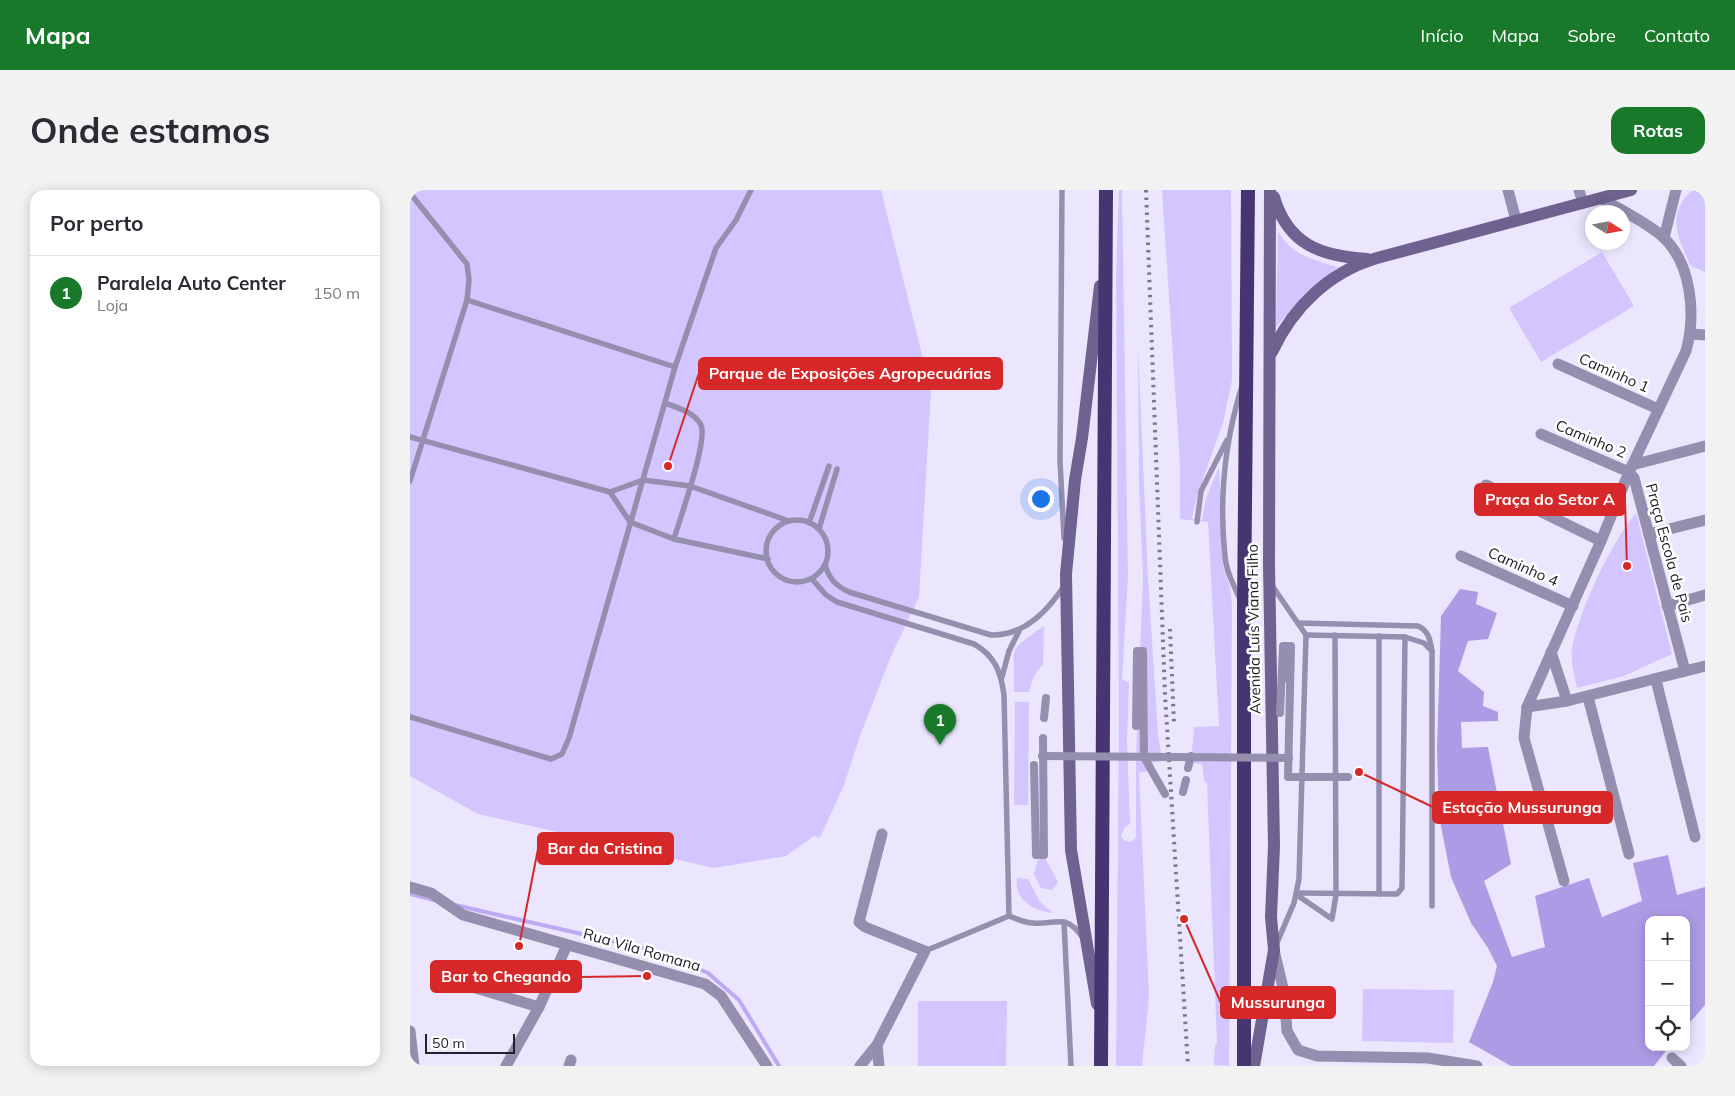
<!DOCTYPE html>
<html lang="pt">
<head>
<meta charset="utf-8">
<style>
  :root { --surface:#fff; --page:#f2f2f3; --text:#2b2b33; --muted:#7c7c81; --line:#e1e1e2; --accent:#18792a }
  body { margin:0; font-family:Mulish,sans-serif; background:var(--page); color:var(--text) }
  .controls { position:absolute; right:15px; bottom:15px; display:grid; overflow:hidden; border-radius:10px; box-shadow:0 2px 12px #0003 }
  .controls button { width:45px; height:45px; display:grid; place-items:center; padding:0; border:0; border-bottom:1px solid var(--line); background:var(--surface); color:var(--text); font:25px sans-serif }
  .compass { position:absolute; left:1175px; top:15px; width:45px; height:45px; border-radius:50%; background:var(--surface); box-shadow:0 2px 12px #0003; rotate:101deg }
  .scale { position:absolute; left:15px; bottom:12px; width:90px; box-sizing:border-box; padding-left:5px; border:2px solid #22202a; border-top:0; font-size:14px; line-height:18px; white-space:nowrap; color:#22202a; -webkit-text-stroke:4px #fff; paint-order:stroke }
  .you { position:absolute; left:630px; top:308px; width:18px; height:18px; margin:-12px; border:4px solid #fff; border-radius:50%; background:#1a73e8; box-shadow:0 0 0 8px #1a73e833 }
  .badge { display:grid; place-items:center; width:32px; height:32px; border-radius:50%; background:var(--accent); color:#fff; font-size:16px; font-weight:700 }
  .pin { position:absolute; translate:-50% -41px; filter:drop-shadow(0 1px 2px #0008) }
  .pin::after { content:''; position:absolute; top:26px; width:18px; height:15px; background:inherit; clip-path:polygon(0 0,100% 0,50% 100%) }
  .list { margin:0; padding:0; list-style:none }
  h2 { display:flex; justify-content:space-between; align-items:center; height:65px; margin:0; padding:0 20px; font-size:21px }
  h2 small { font-size:16px; font-weight:400; color:var(--muted) }
  .list li { display:grid; grid-template-columns:32px 1fr auto; gap:15px; align-items:center; box-sizing:border-box; height:75px; padding:0 20px; border-top:1px solid var(--line) }
  .list b { display:block; font-size:19px; white-space:nowrap }
  .list p { margin:0; font-size:16px; white-space:nowrap; color:var(--muted) }
  .list em { font-size:16px; font-style:normal; color:var(--muted) }
  .icon { flex:none; width:28px; height:28px; fill:none; stroke:currentColor; stroke-width:2; stroke-linecap:round; stroke-linejoin:round }
  .map { position:relative; flex:none; width:1295px; height:876px; overflow:hidden; border-radius:15px }
  header { display:flex; align-items:center; gap:30px; box-sizing:border-box; height:70px; padding:0 25px; background:var(--accent); color:#fff }
  header strong { font-size:24px }
  nav { display:flex; gap:28px; margin-inline-start:auto; font-size:18px }
  .intro { display:flex; align-items:center; justify-content:space-between; box-sizing:border-box; height:120px; padding:0 30px }
  h1 { margin:0; font-size:35px }
  .button { padding:12px 22px; border-radius:15px; background:var(--accent); color:#fff; font-size:18px; font-weight:700 }
  main { display:flex; gap:30px; padding:0 30px }
  aside { flex:1; background:var(--surface); border-radius:15px; box-shadow:0 2px 12px #0003 }
  .map>svg:first-child { display:block }
  .green { fill:#d3c6fe }
  .forest { fill:#ad9be5 }
  .lines { fill:none; stroke-linecap:round; stroke-linejoin:round }
  .stream { stroke:#bcaaf4; stroke-width:4 }
  .service { stroke:#958eae; stroke-width:5.5 }
  .pedestrian { stroke:#958eae; stroke-width:8 }
  .minor { stroke:#958eae; stroke-width:11 }
  .secondary { stroke:#6d6290; stroke-width:12 }
  .trunk { stroke:#463570; stroke-width:14 }
  .rail { stroke:#7c7988; stroke-width:4; stroke-dasharray:2.5 5; stroke-linecap:butt }
  .pedestrian-bridge { stroke:#958eae; stroke-width:8 }
  .labels { text-anchor:middle; stroke-width:5; stroke-linejoin:round; paint-order:stroke }
  .street-label { font-size:15px; fill:#22202a; stroke:#fff }
  .leader { fill:none; stroke:#d62828; stroke-width:2 }
  .callout-dot { fill:#d62828; stroke:#fff; stroke-width:2 }
  .callout { fill:#d62828; stroke:#d62828; stroke-width:2 }
  .callout-label { font-size:16px; text-anchor:middle; font-weight:bold; fill:#fff }
</style>
</head>
<body>
<header>
<strong>Mapa</strong>
<nav><a>Início</a><a>Mapa</a><a>Sobre</a><a>Contato</a></nav>
</header>
<div class="intro"><h1>Onde estamos</h1><a class="button">Rotas</a></div>
<main>
<aside>
<h2>Por perto<small></small></h2>
<ul class="list">
<li><span class="badge">1</span><div><b>Paralela Auto Center</b><p>Loja</p></div><em>150 m</em></li>
</ul>
</aside>
<div class="map">
<svg width="1295" height="876" viewBox="0 0 1295 876">
  <rect width="100%" height="100%" fill="#ebe6fd"/>
  <g class="green">
    <polygon points="0,0 471,0 521,201 509,407 481,466 450,546 434,595 410,648 404,646 376,666 304,678 68,624 0,586"/>
    <polygon points="709,0 712,0 718,387 712,489 719,493 717,550 720,634 715,637 711,646 715,651 721,652 726,648 726,568 733,387 729,294 728,156 738,388 748,544 752,571 737,574 737,582 729,582 739,808 732,876 706,876 709,529 706,87"/>
    <polygon points="752,0 821,0 822,190 813,233 787,305 782,329 792,330 796,308 809,277 813,376 820,397 822,415 819,876 804,875 805,855 807,854 797,594 794,590 792,574 781,573 784,537 809,536 798,332 770,329 770,274"/>
    <path d="M1283,0H1295V82L1281,76C1268,50 1255,22 1283,0Z"/>
    <path d="M868,41C881,65 903,70 928,77L885,115L866,137Z"/>
    <polygon points="1192,62 1224,116 1131,172 1099,118"/>
    <path d="M1226,323L1262,464L1214,486L1167,498C1165,486 1160,470 1162,459C1169,420 1201,353 1226,323Z"/>
    <path d="M634,436L633,474L624,486L619,502H604C606,456 593,464 634,436Z"/>
    <polygon points="605,512 619,512 618,615 604,615"/>
    <polygon points="635,668 648,692 642,700 631,698 624,684 628,670"/>
    <path d="M607,688L618,689L630,712L643,723C623,720 604,711 607,688Z"/>
    <polygon points="953,799 1044,800 1043,853 952,851"/>
    <polygon points="508,811 597,811 596,876 508,876"/>
  </g>
  <polygon class="forest" points="1050,399 1068,402 1066,414 1087,423 1078,449 1058,451 1048,481 1074,502 1073,516 1088,522 1088,531 1051,532 1052,558 1078,557 1101,674 1074,691 1102,767 1135,757 1125,706 1179,688 1192,727 1232,711 1223,673 1258,665 1267,705 1295,697 1295,815 1276,837 1276,730 1239,730 1239,857 1259,857 1244,876 1101,876 1059,852 1083,792 1087,776 1078,758 1061,733 1041,687 1029,626 1027,559 1031,426"/>
  <g class="lines">
    <g class="stream">
      <polyline points="0,704 24,710"/>
      <polyline points="45,715 246,761 298,783 329,810 369,876"/>
    </g>
    <g class="service">
      <polyline points="652,0 650,271 654,348"/>
      <polyline points="0,3 57,74 59,90 57,110"/>
      <polyline points="265,177 306,58 326,30 341,0"/>
      <path d="M255,213C268,218 284,222 291,235C298,251 270,328 264,349"/>
      <polyline points="0,247 200,302 233,290 280,296 379,331"/>
      <polyline points="0,291 57,110 265,177 159,548 152,564 141,569 134,567 0,527"/>
      <polyline points="200,302 220,332 264,349 358,369"/>
      <circle cx="387" cy="361" r="31"/>
      <polyline points="787,332 791,301 817,250"/>
      <polyline points="399,333 419,276"/>
      <polyline points="409,339 427,279"/>
      <path d="M415,375C420,390 425,395 439,402L581,445C614,446 637,422 654,396"/>
      <path d="M402,389L416,405L427,412L564,454C585,466 591,482 594,505L599,726"/>
      <polyline points="863,397 896,445 889,689 884,713 866,755"/>
      <path d="M830,409C824,396 816,381 815,366C809,310 815,252 831,199"/>
      <path d="M888,433L1008,436C1019,441 1020,450 1022,461"/>
      <polyline points="896,445 995,447 1014,453 1022,461 1022,716"/>
      <polyline points="592,487 599,461 610,439"/>
      <polyline points="887,703 987,704 992,698 995,447"/>
      <polyline points="969,704 969,446"/>
      <polyline points="887,705 922,729 926,705 925,445"/>
      <polyline points="654,732 661,876"/>
      <path d="M515,761L599,726C607,729 615,733 623,733C646,735 655,722 673,748"/>
    </g>
    <g class="pedestrian">
      <polyline points="730,487 730,535 726,536 727,461 733,461 734,567 755,604"/>
      <polyline points="875,488 877,462"/>
      <polyline points="634,528 636,508"/>
      <polyline points="624,575 626,665 634,665 633,548"/>
      <polyline points="778,578 781,566"/>
      <polyline points="773,602 776,590"/>
    </g>
    <g class="minor">
      <polyline points="1098,0 1106,30"/>
      <polyline points="1169,0 1173,13"/>
      <polyline points="1254,48 1266,0"/>
      <polyline points="1281,144 1295,145"/>
      <polyline points="1148,174 1248,219"/>
      <polyline points="1131,244 1219,282 1224,288 1275,481"/>
      <polyline points="1222,275 1295,256"/>
      <polyline points="1076,295 1191,351"/>
      <polyline points="1239,344 1295,330"/>
      <polyline points="1051,366 1163,416"/>
      <polyline points="1257,416 1295,405"/>
      <polyline points="1141,462 1157,511 1295,476"/>
      <polyline points="1246,490 1285,647"/>
      <polyline points="1178,507 1219,664"/>
      <polyline points="1117,517 1157,511"/>
      <path d="M1154,691L1114,548L1117,517L1191,351L1219,282L1276,161C1286,125 1282,73 1252,46C1234,31 1211,20 1190,8"/>
      <polyline points="0,697 21,703 53,725 295,794 311,806 357,876"/>
      <polyline points="864,760 874,802 877,841 888,860 907,866 1018,868 1067,876"/>
      <polyline points="49,793 129,817"/>
      <polyline points="0,841 4,876"/>
      <polyline points="467,855 469,876"/>
      <polyline points="1262,868 1271,876"/>
      <polyline points="96,876 129,817 157,755"/>
      <polyline points="159,876 161,870"/>
      <polyline points="450,876 467,855 515,761 455,737 449,732 472,644"/>
    </g>
    <g class="secondary">
      <path d="M864,7C878,55 911,66 957,69"/>
      <path d="M862,162C883,117 919,82 967,68L1221,0"/>
      <polyline points="687,814 661,660 656,384 665,290 672,248 690,96"/>
      <polyline points="844,876 864,760 861,727 864,656 859,375 860,0"/>
    </g>
    <g class="trunk">
      <polyline points="691,876 696,0"/>
      <polyline points="834,876 834,418 838,0"/>
    </g>
    <g class="rail">
      <polyline points="736,0 755,505 778,876"/>
      <polyline points="760,439 764,534"/>
    </g>
    <g class="pedestrian-bridge">
      <polyline points="870,523 873,456 881,456 878,587 938,587"/>
      <polyline points="632,566 879,568"/>
    </g>
  </g>
  <g class="labels">
    <g class="street-label">
      <text transform="translate(1204 183) rotate(24)" y="5">Caminho 1</text>
      <text transform="translate(1181 249) rotate(23)" y="5">Caminho 2</text>
      <text transform="translate(1259 363) rotate(75)" y="5">Praça Escola de Pais</text>
      <text transform="translate(1113 377) rotate(24)" y="5">Caminho 4</text>
      <text transform="translate(844 439) rotate(-91)" y="5">Avenida Luís Viana Filho</text>
      <text transform="translate(232 760) rotate(16)" y="5">Rua Vila Romana</text>
    </g>
  </g>
  <path class="leader" d="M258 276L289 183M1217 376L1215 310M949 582L1023 617M109 756L128 659M237 786L171 787M774 729L811 813"/>
  <g class="callout-dot">
    <circle cx="258" cy="276" r="5"/>
    <circle cx="1217" cy="376" r="5"/>
    <circle cx="949" cy="582" r="5"/>
    <circle cx="109" cy="756" r="5"/>
    <circle cx="237" cy="786" r="5"/>
    <circle cx="774" cy="729" r="5"/>
  </g>
  <g class="callout">
    <rect x="289" y="168" width="303" height="31" rx="5"/>
    <rect x="1065" y="294" width="150" height="31" rx="5"/>
    <rect x="1023" y="602" width="179" height="31" rx="5"/>
    <rect x="128" y="643" width="135" height="31" rx="5"/>
    <rect x="21" y="771" width="150" height="31" rx="5"/>
    <rect x="811" y="797" width="114" height="31" rx="5"/>
  </g>
  <g class="callout-label">
    <text x="440" y="189">Parque de Exposições Agropecuárias</text>
    <text x="1140" y="315">Praça do Setor A</text>
    <text x="1112" y="623">Estação Mussurunga</text>
    <text x="195" y="664">Bar da Cristina</text>
    <text x="96" y="792">Bar to Chegando</text>
    <text x="868" y="818">Mussurunga</text>
  </g>
</svg>
<div class="controls">
<button>+</button>
<button>−</button>
<button><svg class="icon" aria-label="locate" viewBox="0 0 24 24"><circle cx="12" cy="12" r="6"/><path d="M12 2v4M12 18v4M2 12h4M18 12h4"/></svg></button>
</div>
<svg class="compass" viewBox="-18 -18 36 36"><path d="M0-13l5 13h-10z" fill="#e53935"/><path d="M0 13l5-13h-10z" fill="#7c7c81"/></svg>
<div class="scale">50 m</div>
<div class="you"></div>
<div class="pin badge" style="left:530px;top:555px">1</div>
</div>
</main>
</body>
</html>
